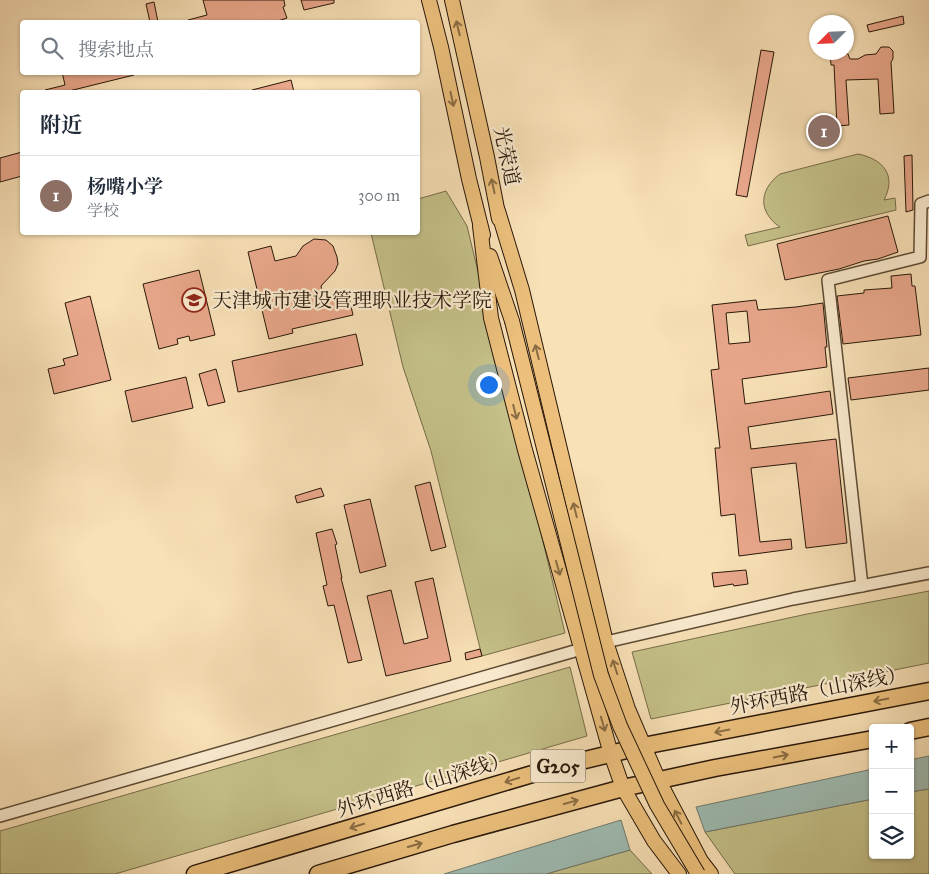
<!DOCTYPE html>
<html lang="zh">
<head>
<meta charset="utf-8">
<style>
  :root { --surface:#fff; --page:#f6f6f7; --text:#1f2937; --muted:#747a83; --line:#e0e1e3; --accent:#0b8043 }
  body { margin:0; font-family:"IM FELL Great Primer","Noto Serif SC",serif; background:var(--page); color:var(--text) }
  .controls { position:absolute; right:15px; bottom:15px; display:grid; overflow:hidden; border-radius:5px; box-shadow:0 1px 4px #0004 }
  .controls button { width:45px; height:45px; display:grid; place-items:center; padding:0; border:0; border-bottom:1px solid var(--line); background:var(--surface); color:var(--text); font:25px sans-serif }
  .compass { position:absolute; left:809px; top:15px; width:45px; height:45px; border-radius:50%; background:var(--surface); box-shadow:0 1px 4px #0004; rotate:246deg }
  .you { position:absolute; left:488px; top:384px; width:18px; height:18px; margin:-12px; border:4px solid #fff; border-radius:50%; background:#1a73e8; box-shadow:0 0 0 8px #1a73e833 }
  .badge { display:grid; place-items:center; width:32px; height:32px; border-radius:50%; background:var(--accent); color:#fff; font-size:16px; font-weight:700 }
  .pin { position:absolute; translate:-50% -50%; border:2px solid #fff; box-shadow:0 1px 5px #0006 }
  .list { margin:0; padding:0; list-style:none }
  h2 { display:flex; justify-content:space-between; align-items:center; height:65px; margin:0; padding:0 20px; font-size:21px }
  h2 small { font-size:16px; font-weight:400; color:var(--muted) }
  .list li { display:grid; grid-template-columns:32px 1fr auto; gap:15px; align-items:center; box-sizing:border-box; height:80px; padding:0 20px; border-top:1px solid var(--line) }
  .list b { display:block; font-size:19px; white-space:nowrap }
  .list p { margin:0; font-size:16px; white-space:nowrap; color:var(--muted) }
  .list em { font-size:16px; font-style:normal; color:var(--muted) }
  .icon { flex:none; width:28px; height:28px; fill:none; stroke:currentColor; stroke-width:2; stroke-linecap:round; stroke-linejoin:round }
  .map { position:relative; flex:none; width:929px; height:874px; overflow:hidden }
  .search { position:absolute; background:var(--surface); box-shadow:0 1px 4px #0004; left:20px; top:20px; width:400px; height:55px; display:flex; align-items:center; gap:12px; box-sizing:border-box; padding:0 18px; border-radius:5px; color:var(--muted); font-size:19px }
  .panel { position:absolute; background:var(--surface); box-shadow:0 1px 4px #0004; left:20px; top:90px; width:400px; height:145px; border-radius:5px }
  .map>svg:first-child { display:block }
  .green { fill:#c5c189; stroke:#766c49 }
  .water { fill:#9ebcb3; stroke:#6f7a6f }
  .building { fill:#eaa88c; stroke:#281709; fill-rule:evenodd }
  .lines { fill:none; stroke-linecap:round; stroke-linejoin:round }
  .minor-casing { stroke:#5c4a34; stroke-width:14 }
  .major-casing { stroke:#281709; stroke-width:16 }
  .highway-casing { stroke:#281709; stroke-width:19 }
  .minor { stroke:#fbecd0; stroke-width:11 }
  .major { stroke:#ecc07c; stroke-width:14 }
  .highway { stroke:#ecc07c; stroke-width:16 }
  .major-bridge-casing { stroke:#281709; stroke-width:16; stroke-linecap:butt }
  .major-bridge { stroke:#ecc07c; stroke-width:14 }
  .oneway { stroke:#8a6c42 }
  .labels { text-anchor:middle; stroke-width:4.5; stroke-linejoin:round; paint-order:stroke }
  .shield { fill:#fbecd0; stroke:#675745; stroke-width:1 }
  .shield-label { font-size:19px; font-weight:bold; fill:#281709 }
  .street-label { font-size:20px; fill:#281709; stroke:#fbecd0 }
  .poi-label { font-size:20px; fill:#281709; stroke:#fbecd0; text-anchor:start }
</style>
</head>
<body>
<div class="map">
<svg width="929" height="874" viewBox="0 0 929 874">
  <rect width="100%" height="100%" fill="#f9e1b7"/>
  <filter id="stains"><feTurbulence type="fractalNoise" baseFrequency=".004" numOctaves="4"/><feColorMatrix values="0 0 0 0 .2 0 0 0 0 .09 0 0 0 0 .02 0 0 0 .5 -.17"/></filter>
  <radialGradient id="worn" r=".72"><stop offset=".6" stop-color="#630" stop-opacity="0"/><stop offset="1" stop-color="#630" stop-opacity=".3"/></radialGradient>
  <g class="green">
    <path d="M858,154C883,159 897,175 884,200L895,198L896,210L748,246L745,235L780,227C777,225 773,222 771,219C757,203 765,185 780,174Z"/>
    <polygon points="446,191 467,226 565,633 482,656 431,451 403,367 371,233 418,232 418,199"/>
    <polygon points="929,591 929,663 651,719 632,652 807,614"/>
    <polygon points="570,667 587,736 115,874 0,874 0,831"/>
    <polygon points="929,789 929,874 735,874 705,832 873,799 873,855 910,855 910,792"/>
    <polygon points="630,850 652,874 546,874"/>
  </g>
  <g class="water">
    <polygon points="929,756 929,789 910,792 910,760"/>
    <polygon points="873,769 873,799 705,832 696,807"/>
    <polygon points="621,820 630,850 546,874 444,874"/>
  </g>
  <g class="building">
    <polygon points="203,0 284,0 285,6 283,7 287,18 275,22 188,22 188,20 207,15"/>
    <polygon points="301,0 334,0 334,3 304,10"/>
    <polygon points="154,2 158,22 150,22 146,4"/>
    <polygon points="903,16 904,24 869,32 867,25"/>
    <polygon points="881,47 889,47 893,51 893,59 891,62 894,113 880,114 878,79 846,80 849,125 837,126 834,65 831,65 830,52 847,52 850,59 858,59 865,55 876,54"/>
    <polygon points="761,50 774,52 747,197 736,195"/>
    <polygon points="62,72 134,72 134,75 65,92 45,92 45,90 65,85"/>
    <polygon points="291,80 294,92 253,92 252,90"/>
    <polygon points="22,152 22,176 0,182 0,158"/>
    <polygon points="912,155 913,210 906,212 904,156"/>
    <polygon points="888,216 898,252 878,259 864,261 839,269 785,280 777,244"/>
    <polygon points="314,239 326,240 333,246 337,257 338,264 335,271 321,286 324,299 348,293 353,315 292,329 293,333 269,339 248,252 271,246 275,261 296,256 303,246"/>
    <polygon points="199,270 215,335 190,341 189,336 177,339 178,344 159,349 143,284"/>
    <polygon points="911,274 912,286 915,286 921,335 843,344 837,296 864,293 864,290 892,288 891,276"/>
    <polygon points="90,296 111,380 54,394 48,369 65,365 63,359 78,355 65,303"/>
    <path d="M756,300L758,310L796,307L823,303L827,347H825L827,367L742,379L745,404L830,391L833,414L748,427L751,449L836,439L847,543L806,548L796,463L751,468L760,542L791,539L792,549L739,556L735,514L721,516L715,448H720L711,370L719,369L712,305ZM747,311L750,342L729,344L726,313Z"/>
    <polygon points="356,334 363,365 238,392 232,361"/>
    <polygon points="929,368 929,390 851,400 848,378"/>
    <polygon points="216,369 225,402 208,406 199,374"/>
    <polygon points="186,377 193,408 132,422 125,391"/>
    <polygon points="430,482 446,547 431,551 415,486"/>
    <polygon points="321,488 324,496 297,503 295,496"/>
    <polygon points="370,499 386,566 360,573 344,505"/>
    <polygon points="332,529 337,544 335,545 342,578 341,578 362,660 348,663 334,605 328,606 323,586 327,585 316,533"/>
    <polygon points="746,570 748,584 734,586 733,584 714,587 712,573"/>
    <polygon points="433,578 451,661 386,676 367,596 391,590 404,644 428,638 415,582"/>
    <polygon points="480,649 482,656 466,660 465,653"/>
  </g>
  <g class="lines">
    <g class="minor-casing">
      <g id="minor">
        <polyline points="862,586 828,280 920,257 921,204 929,201"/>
        <polyline points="0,816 606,642 793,599 929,573"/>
      </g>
    </g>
    <g class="major-casing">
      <g id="major">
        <polyline points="429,0 441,47 469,179 483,235"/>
        <polyline points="452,0 487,157 499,219"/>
        <polyline points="498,211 522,290 606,642 628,709 659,781 701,861 711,874"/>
        <polyline points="480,226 491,318 525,450 611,754 623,788 654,841 679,874"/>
        <polyline points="490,256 512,321"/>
      </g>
    </g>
    <g class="highway-casing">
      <g id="highway">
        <polyline points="910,731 929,727"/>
        <polyline points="195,874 556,767 643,746 929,691"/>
        <polyline points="318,874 453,834 623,788 715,768 873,739"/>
      </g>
    </g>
    <use href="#minor" class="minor"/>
    <use href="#major" class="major"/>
    <use href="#highway" class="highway"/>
    <g class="major-bridge-casing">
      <polyline id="major-bridge" points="512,321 601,675 620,726 657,805 698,874"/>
    </g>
    <use href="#major-bridge" class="major-bridge"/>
  </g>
  <defs><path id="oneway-shaft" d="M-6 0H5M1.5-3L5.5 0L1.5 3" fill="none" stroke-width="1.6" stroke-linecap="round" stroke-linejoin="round" transform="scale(1.25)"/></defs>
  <g class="oneway">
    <use href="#oneway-shaft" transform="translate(458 28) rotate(-103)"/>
    <use href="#oneway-shaft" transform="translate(452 99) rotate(78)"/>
    <use href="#oneway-shaft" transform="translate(493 186) rotate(-102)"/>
    <use href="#oneway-shaft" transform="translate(537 352) rotate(-104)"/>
    <use href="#oneway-shaft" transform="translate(515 412) rotate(76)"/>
    <use href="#oneway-shaft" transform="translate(575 510) rotate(-104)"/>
    <use href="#oneway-shaft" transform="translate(558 568) rotate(74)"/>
    <use href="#oneway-shaft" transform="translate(615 667) rotate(-108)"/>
    <use href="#oneway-shaft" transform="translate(881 700) rotate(169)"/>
    <use href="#oneway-shaft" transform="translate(603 724) rotate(74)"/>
    <use href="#oneway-shaft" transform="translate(722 731) rotate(169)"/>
    <use href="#oneway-shaft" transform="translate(781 756) rotate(-11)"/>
    <use href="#oneway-shaft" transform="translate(512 780) rotate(163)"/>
    <use href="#oneway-shaft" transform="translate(571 802) rotate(-15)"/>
    <use href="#oneway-shaft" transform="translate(678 817) rotate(-117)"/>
    <use href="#oneway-shaft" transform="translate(357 826) rotate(163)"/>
    <use href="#oneway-shaft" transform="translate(415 845) rotate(-16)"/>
  </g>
  <defs>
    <g id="university-ring" transform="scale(1.25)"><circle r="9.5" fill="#fbecd0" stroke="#8f2418" stroke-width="1.5"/><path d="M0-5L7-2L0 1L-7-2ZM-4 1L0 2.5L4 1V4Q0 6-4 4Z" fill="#8f2418"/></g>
  </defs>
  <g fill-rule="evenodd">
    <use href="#university-ring" x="194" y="300"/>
  </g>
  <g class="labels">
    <rect class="shield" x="530.5" y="749.5" width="55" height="33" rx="4"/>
    <g class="shield-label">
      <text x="558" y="773">G205</text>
    </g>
    <g class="street-label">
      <text transform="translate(507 156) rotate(78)" y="7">光荣道</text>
      <text transform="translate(818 690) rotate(-11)" y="7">外环西路（山深线）</text>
      <text transform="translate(423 784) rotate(-17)" y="7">外环西路（山深线）</text>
    </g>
    <g class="poi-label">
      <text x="212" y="307">天津城市建设管理职业技术学院</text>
    </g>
  </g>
  <rect width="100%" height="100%" filter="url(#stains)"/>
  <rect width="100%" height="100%" fill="url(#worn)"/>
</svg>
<div class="controls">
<button>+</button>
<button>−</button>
<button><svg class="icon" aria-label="layers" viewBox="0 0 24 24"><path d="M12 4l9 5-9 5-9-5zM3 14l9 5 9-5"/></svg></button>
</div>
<svg class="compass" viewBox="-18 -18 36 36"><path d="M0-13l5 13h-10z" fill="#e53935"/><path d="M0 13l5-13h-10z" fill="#747a83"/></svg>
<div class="you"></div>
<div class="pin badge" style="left:824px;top:131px;background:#8d6e63">1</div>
<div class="search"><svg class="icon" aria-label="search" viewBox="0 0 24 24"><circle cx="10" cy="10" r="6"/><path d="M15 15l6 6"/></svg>搜索地点</div>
<section class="panel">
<h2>附近<small></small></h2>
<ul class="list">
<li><span class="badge" style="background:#8d6e63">1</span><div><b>杨嘴小学</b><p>学校</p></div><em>300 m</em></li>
</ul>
</section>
</div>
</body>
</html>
